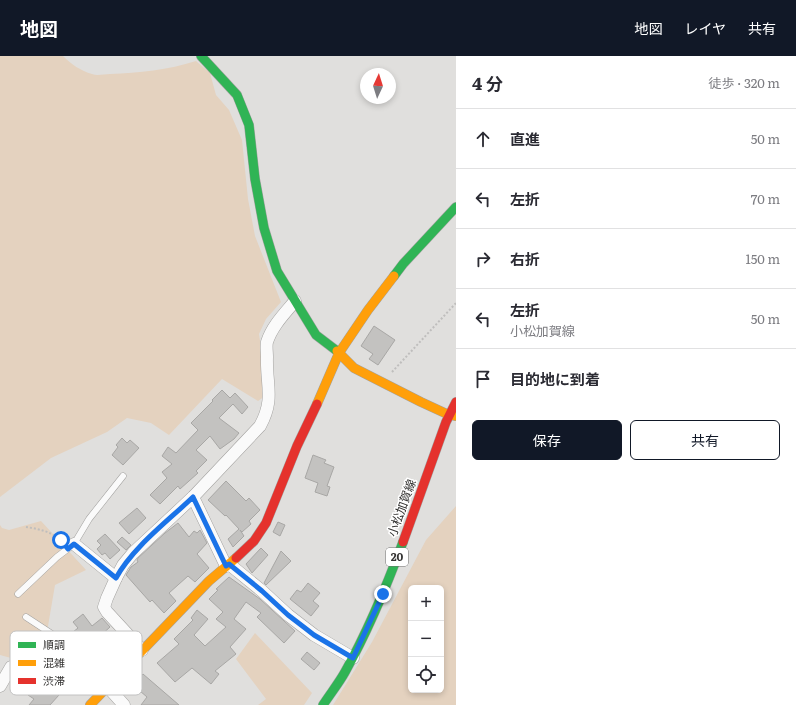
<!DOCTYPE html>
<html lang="ja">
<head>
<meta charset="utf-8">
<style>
  :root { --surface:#fff; --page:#f7f7f7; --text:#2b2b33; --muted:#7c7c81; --line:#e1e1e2; --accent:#111827 }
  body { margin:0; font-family:Literata,"Noto Sans JP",serif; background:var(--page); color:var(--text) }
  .controls { position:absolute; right:12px; bottom:12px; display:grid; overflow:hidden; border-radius:6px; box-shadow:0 2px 6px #0003 }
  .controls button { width:36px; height:36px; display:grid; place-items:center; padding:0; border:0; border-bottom:1px solid var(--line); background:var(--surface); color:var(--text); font:20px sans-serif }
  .compass { position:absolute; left:360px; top:12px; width:36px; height:36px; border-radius:50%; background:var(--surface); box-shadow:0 2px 6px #0003; rotate:4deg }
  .stop { position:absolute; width:12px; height:12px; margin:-9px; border:3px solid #1a73e8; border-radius:50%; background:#fff }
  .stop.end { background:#1a73e8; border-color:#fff; box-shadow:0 1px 4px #0008 }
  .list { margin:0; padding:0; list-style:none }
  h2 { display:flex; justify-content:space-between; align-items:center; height:52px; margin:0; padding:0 16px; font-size:17px }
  h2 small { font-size:13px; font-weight:400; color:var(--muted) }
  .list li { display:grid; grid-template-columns:26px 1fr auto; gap:12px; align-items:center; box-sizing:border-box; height:60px; padding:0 16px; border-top:1px solid var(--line) }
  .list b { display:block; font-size:15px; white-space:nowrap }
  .list p { margin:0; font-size:13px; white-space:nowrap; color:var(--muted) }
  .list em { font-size:13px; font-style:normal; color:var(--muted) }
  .actions { display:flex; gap:8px; padding:12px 16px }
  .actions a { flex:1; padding:9px 0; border:1px solid var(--accent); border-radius:6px; text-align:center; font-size:14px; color:var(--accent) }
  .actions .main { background:var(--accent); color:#fff }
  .icon { flex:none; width:22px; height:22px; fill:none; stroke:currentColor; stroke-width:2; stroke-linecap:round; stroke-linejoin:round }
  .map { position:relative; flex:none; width:456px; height:649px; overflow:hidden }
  header { display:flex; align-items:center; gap:24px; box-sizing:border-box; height:56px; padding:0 20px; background:var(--accent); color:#fff }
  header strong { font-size:19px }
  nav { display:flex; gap:22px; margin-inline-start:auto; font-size:14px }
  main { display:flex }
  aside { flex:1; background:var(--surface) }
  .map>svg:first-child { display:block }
  .green { fill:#e4d2bf; fill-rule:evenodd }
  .building { fill:#c3c2c0; stroke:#a8a7a5 }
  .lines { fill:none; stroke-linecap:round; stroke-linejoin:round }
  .lane-casing { stroke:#a3a2a0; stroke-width:7 }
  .street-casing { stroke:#a3a2a0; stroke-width:13 }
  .fast-casing { stroke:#a3a2a0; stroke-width:10 }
  .slow-casing { stroke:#a3a2a0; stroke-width:10 }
  .jam-casing { stroke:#a3a2a0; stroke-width:10 }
  .path { stroke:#bfbebd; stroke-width:2; stroke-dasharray:2 2; stroke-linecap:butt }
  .lane { stroke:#fafafa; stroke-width:6 }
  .street { stroke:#fafafa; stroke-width:12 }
  .fast { stroke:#30b455; stroke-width:9 }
  .slow { stroke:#ff9f0a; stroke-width:9 }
  .jam { stroke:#e5322d; stroke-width:9 }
  .route { stroke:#1a73e8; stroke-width:5 }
  .labels { text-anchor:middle; stroke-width:3; stroke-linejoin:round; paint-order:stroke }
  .shield { fill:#fff; stroke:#717070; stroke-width:1 }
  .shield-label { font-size:11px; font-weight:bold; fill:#343332 }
  .street-label { font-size:12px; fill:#343332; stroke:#fff }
  .key { fill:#fff; stroke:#c2c2c2; stroke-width:1 }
  .key-label { font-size:11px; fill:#343332 }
</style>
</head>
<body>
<header>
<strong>地図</strong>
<nav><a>地図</a><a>レイヤ</a><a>共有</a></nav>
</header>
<main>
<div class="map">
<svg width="456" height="649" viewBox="0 0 456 649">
  <rect width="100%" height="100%" fill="#e0dfdd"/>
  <g class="green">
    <path d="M0,0H63C71,8 81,15 92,18C97,20 104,18 110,18C139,17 168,14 196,5L210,17L216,39L229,54L242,84L248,143L255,180L281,246L266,263L259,278L267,332L265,340L258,345L222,323L169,379L151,367L127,362L107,376L51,402L0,441Z"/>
    <path d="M456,450V649H333L372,586L426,484ZM411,532H441V634H411Z"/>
    <polygon points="41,465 86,514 55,529 47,576 25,597 11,602 0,599 0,469 2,472 9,474"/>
    <polygon points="255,577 312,637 304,649 258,649 266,643 236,603"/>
  </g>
  <g class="building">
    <polygon points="374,270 395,284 378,309 369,303 373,298 361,290"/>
    <polygon points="222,334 230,342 235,337 248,351 242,358 233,348 219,362 239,377 234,383 220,393 210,380 196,394 207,404 196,415 198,417 180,433 178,430 160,448 150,439 167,422 162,416 172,408 162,400 168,391 176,397 198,374 191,367 213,345 212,344"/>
    <polygon points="122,382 127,387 130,384 139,392 123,409 112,399 118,391 116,389"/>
    <polygon points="313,399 326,404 324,407 334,411 327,430 330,431 327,440 315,436 318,427 305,422"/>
    <polygon points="226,425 246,445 249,442 260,454 249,465 251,468 242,476 240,474 244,480 233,491 228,483 239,473 226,459 225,460 208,444"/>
    <polygon points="137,452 146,462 129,478 119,467"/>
    <polygon points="278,466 285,469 280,480 273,476"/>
    <polygon points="178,467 189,481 194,475 197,477 200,474 207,487 197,498 209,512 195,526 188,520 169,537 176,545 164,557 152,544 150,546 126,519 131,511 138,506 137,504 138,502 165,477"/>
    <polygon points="105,478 120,494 110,503 105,497 102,499 97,493 101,489 97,485"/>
    <polygon points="122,481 131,489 126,494 117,486"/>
    <polygon points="261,492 268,499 252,517 246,508"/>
    <polygon points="281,495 291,505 266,529 264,527"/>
    <polygon points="229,521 260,543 295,575 284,587 257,561 261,557 246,546 234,563 246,573 230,591 236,598 215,615 219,618 211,628 192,612 175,626 157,607 179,588 174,583 193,564 191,562 197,554 208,563 194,579 205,590 226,571 216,563 223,556 209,543 218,534 216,533"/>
    <polygon points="308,527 320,537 313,545 319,550 311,560 290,543 297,534 301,536"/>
    <polygon points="83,558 92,570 102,562 110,571 86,593 73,576 78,572 73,566"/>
    <polygon points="307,596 320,607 314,614 301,603"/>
    <polygon points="143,618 179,649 141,649 147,641 133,629"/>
    <polygon points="40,624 59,639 50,649 29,649 34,643 28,639"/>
  </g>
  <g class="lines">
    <g class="lane-casing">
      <g id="lane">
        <polyline points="18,538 57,501 74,488 89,463 123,420"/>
        <polyline points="26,561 116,620"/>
      </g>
    </g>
    <g class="street-casing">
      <g id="street">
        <polyline points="193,441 226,510"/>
        <polyline points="74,488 116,522"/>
        <polyline points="229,508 262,535 288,559 305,572 314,579 353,602"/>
        <path d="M142,594L107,556L104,551L107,542L116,522L123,509L133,497L193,441L260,370C275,343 266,329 267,301C267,296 266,290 267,286C272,270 285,257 295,245"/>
        <polyline points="0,630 11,611"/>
        <polyline points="107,630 124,649"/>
      </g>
    </g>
    <g class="fast-casing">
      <g id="fast">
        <polyline points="201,0 237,39 249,69 255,123 264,172 277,215 316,279 337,295"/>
        <polyline points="394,220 403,208 456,151"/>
        <path d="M323,649C330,638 339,627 345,616C368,575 387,529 403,486"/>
      </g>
    </g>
    <g class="slow-casing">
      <g id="slow">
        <polyline points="337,295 354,312 421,346 447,358 456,360"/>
        <polyline points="317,348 339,297 368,254 394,220"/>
        <polyline points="90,649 209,525 236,502"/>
      </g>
    </g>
    <g class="jam-casing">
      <g id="jam">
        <polyline points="403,486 446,366 456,346"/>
        <polyline points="236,502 254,485 266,467 297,390 317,348"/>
      </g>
    </g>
    <g class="path">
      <polyline points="392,316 456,247"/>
      <path d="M26,471C39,473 54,476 64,487"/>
    </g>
    <use href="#lane" class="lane"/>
    <use href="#street" class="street"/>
    <use href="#fast" class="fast"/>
    <use href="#slow" class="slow"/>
    <use href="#jam" class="jam"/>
  </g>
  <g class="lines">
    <path class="route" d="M61,484L68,493L74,488L116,522C133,491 168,465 193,441L226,510L229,508L262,535L288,559L305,572L314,579L353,602L383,538"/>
  </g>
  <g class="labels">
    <rect class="shield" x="386" y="492" width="22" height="18" rx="3"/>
    <g class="shield-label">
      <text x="397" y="505">20</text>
    </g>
    <g class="street-label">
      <text transform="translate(402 452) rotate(-70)" y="4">小松加賀線</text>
    </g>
  </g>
  <rect x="10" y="575" width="132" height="64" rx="6" class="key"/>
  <rect x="18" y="586" width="18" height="6" fill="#30b455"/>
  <rect x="18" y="604" width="18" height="6" fill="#ff9f0a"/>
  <rect x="18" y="622" width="18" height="6" fill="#e5322d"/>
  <g class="key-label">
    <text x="43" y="593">順調</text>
    <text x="43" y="611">混雑</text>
    <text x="43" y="629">渋滞</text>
  </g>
</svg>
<div class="controls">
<button>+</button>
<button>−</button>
<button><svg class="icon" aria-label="locate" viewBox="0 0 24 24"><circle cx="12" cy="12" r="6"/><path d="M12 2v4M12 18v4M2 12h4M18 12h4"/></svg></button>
</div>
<svg class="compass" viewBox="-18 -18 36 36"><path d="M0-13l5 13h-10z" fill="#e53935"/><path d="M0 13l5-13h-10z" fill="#7c7c81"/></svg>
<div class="stop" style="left:61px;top:484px"></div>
<div class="stop end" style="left:383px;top:538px"></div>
</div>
<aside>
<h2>4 分<small>徒歩 · 320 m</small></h2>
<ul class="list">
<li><svg class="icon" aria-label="ahead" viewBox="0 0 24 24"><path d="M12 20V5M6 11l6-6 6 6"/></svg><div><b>直進</b></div><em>50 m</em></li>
<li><svg class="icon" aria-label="left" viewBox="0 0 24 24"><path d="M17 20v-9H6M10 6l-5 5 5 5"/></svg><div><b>左折</b></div><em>70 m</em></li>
<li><svg class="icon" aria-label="right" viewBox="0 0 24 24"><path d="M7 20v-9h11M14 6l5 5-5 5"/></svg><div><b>右折</b></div><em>150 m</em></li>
<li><svg class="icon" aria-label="left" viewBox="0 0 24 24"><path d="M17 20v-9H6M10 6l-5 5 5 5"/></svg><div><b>左折</b><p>小松加賀線</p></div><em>50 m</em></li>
<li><svg class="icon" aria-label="arrive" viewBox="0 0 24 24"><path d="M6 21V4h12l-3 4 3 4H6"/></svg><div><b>目的地に到着</b></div></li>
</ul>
<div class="actions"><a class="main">保存</a><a>共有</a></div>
</aside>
</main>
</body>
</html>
